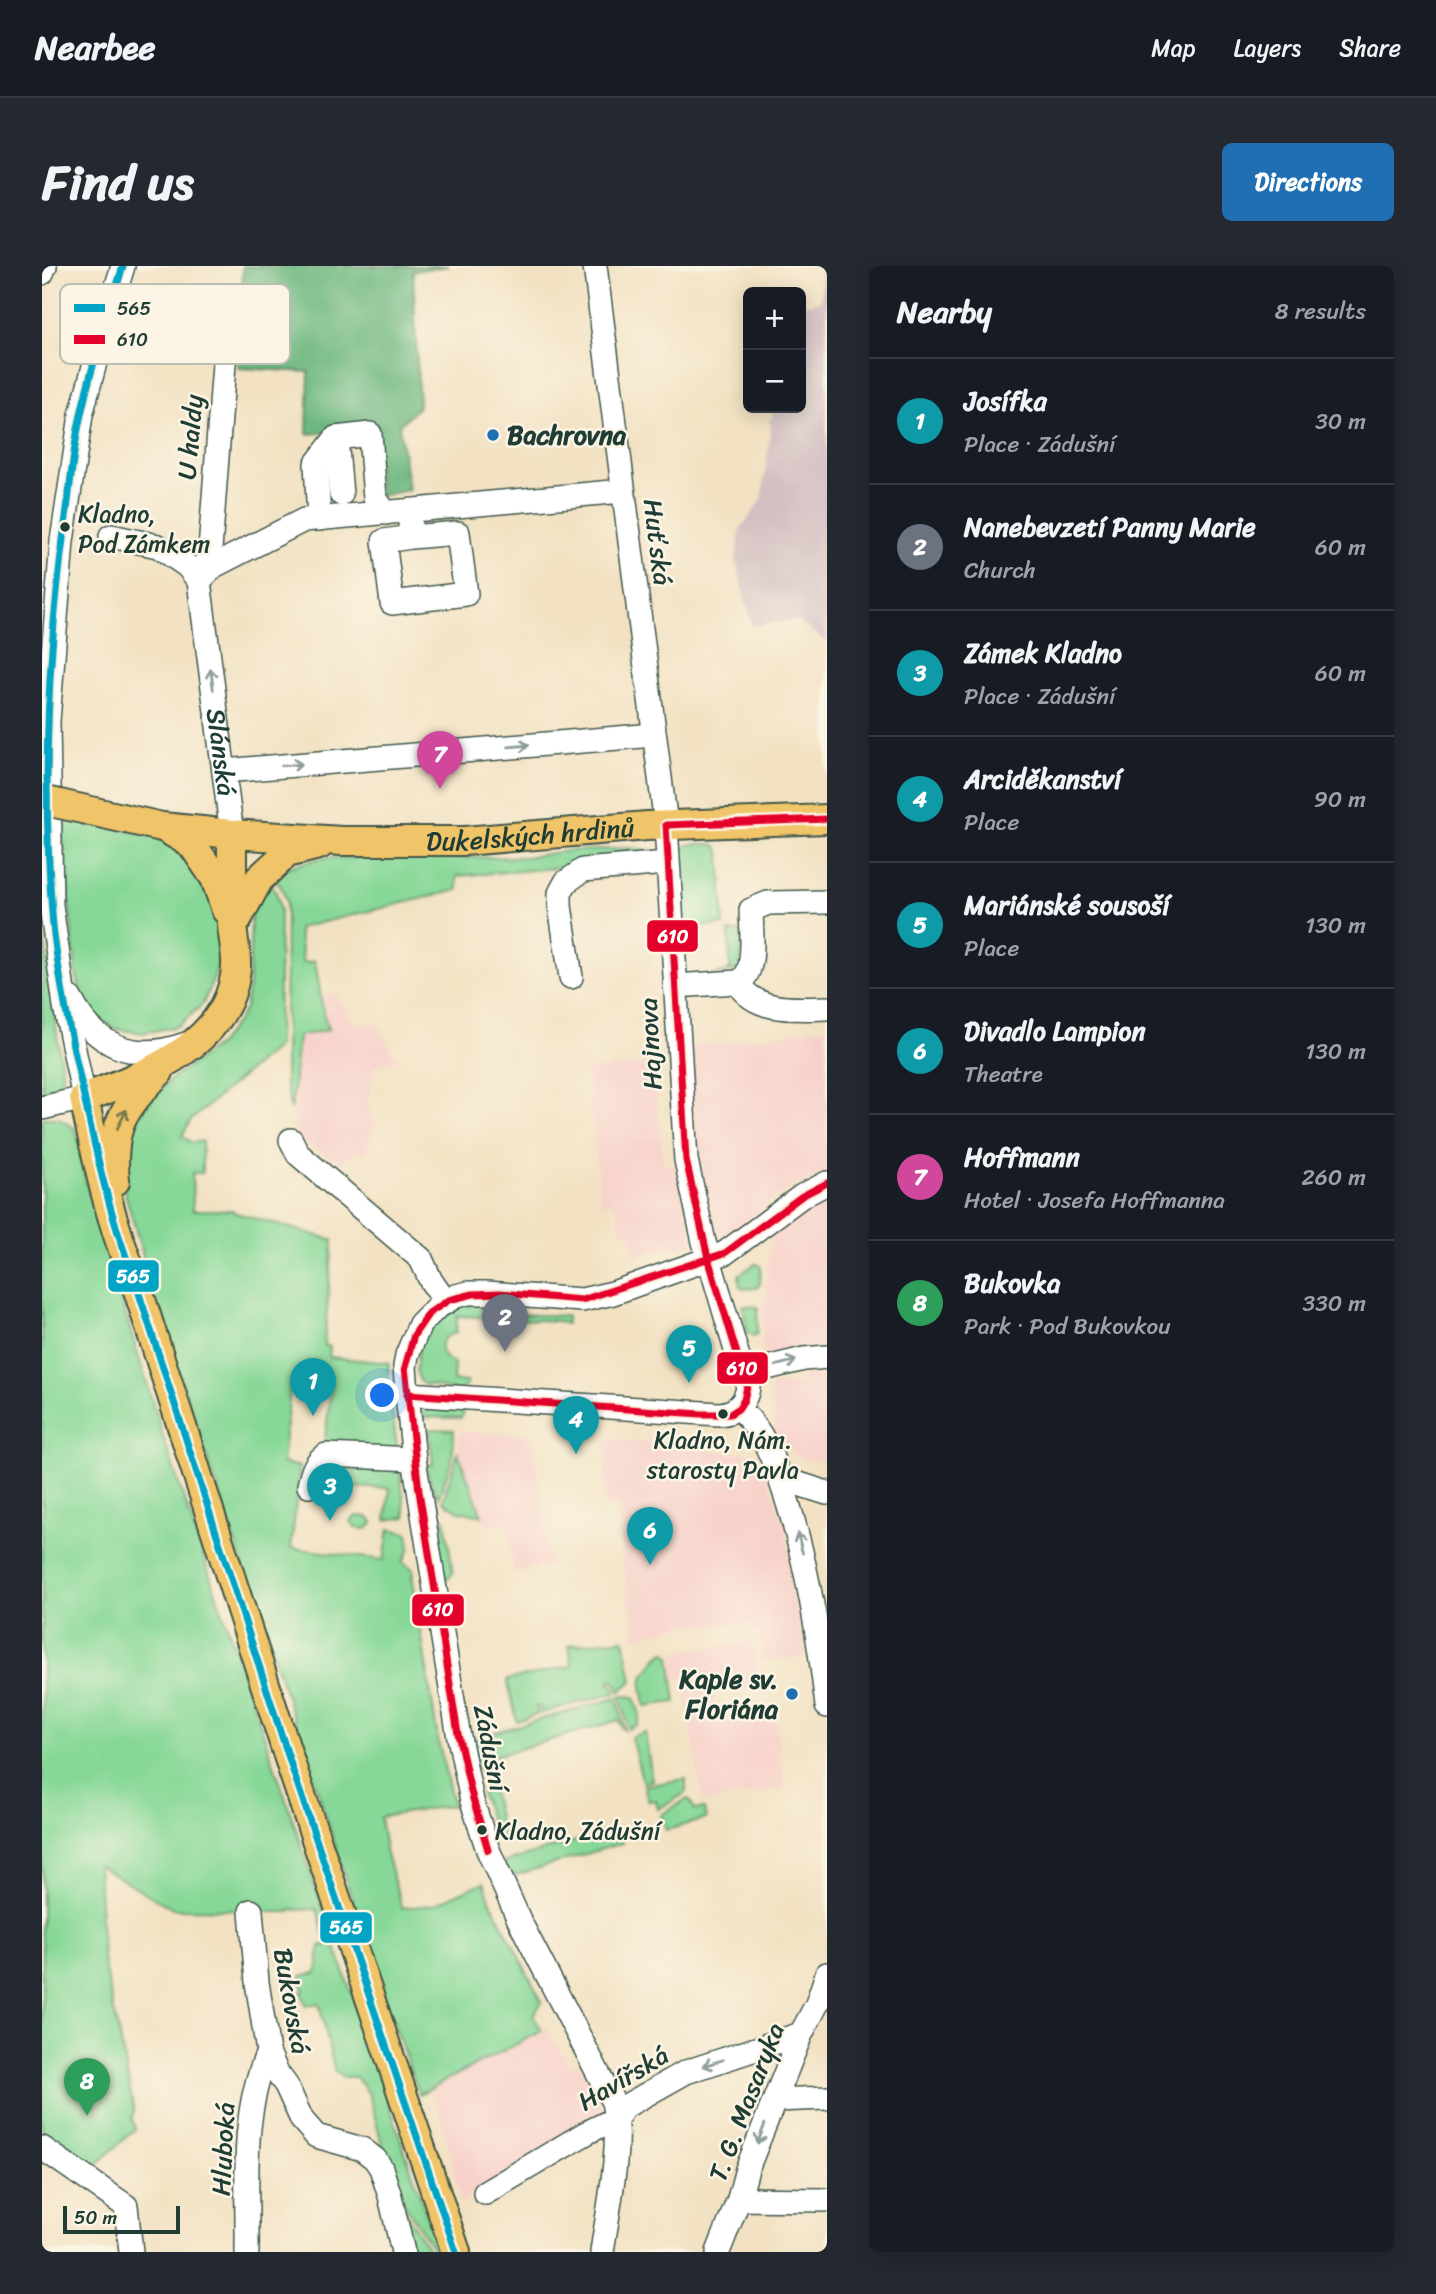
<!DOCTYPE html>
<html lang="en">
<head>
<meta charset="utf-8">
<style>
  :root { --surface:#171b24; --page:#242831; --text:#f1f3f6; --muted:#9ea1a6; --line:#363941; --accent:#1f6fb2 }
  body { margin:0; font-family:Sriracha,sans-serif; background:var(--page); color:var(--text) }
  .controls { position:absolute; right:21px; top:21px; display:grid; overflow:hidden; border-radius:10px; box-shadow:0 4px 18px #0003 }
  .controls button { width:63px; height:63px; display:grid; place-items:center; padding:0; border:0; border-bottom:2px solid var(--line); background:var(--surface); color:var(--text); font:35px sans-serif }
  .scale { position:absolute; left:21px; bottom:18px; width:117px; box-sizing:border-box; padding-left:7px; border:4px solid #1f3d34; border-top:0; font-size:19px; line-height:24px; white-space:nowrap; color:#1f3d34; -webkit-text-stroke:5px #fcf5e5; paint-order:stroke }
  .you { position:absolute; left:341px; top:1130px; width:24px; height:24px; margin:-18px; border:5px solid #fff; border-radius:50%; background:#1a73e8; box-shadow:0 0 0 10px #1a73e833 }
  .badge { display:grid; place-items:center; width:46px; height:46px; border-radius:50%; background:var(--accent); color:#fff; font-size:23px; font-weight:700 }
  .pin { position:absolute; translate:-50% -58px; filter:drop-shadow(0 2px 4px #0008) }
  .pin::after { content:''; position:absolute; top:37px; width:24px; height:21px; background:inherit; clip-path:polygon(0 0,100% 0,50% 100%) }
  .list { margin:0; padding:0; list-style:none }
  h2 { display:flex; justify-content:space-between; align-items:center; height:91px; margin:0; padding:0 28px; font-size:30px }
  h2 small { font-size:23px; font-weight:400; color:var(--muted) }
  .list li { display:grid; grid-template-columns:46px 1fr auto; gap:21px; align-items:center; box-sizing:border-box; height:126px; padding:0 28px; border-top:2px solid var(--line) }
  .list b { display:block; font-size:26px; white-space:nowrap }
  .list p { margin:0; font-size:23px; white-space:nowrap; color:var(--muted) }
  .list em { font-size:23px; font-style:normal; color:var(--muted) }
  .map { position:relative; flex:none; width:785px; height:1986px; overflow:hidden; border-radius:10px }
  header { display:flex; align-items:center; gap:42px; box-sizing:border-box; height:98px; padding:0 35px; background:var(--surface); border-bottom:2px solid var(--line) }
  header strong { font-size:33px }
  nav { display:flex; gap:38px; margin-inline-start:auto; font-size:24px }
  .intro { display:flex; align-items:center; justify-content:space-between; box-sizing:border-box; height:168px; padding:0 42px }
  h1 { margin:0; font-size:49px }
  .button { padding:18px 32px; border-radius:10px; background:var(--accent); color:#fff; font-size:24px; font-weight:700 }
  main { display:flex; gap:42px; padding:0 42px }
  aside { flex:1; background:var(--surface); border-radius:10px; box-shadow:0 4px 18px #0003 }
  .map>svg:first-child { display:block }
  .built { fill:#f7d1c9 }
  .industrial { fill:#d2bfc1 }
  .green { fill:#87d898; stroke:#538a66; stroke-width:2 }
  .forest { fill:#6db880; stroke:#467a5a; stroke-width:2 }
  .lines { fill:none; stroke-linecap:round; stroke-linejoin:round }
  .minor-casing { stroke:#3f5649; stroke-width:26 }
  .major-casing { stroke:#3f5649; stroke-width:32 }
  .minor { stroke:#fff; stroke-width:23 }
  .major { stroke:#f0c469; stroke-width:28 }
  .major-bridge-casing { stroke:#3f5649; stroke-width:32; stroke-linecap:butt }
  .major-bridge { stroke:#f0c469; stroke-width:28 }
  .bus-1-casing { stroke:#fcf5e5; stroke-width:12 }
  .bus-2-casing { stroke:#fcf5e5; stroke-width:12 }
  .bus-1 { stroke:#02a4c6; stroke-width:7 }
  .bus-2 { stroke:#e4002b; stroke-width:7 }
  .oneway { stroke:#8f9e9a }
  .oneway2 { stroke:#7d7a4c }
  .poi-dot { fill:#1f6fb2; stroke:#fcf5e5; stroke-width:2.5 }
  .bus-dot { fill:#1f3d34; stroke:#fcf5e5; stroke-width:2.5 }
  .labels { text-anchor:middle; stroke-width:5; stroke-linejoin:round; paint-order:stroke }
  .bus-label { font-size:24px; fill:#1f3d34; stroke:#fcf5e5; text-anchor:start }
  .poi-label { font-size:26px; font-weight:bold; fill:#1f3d34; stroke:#fcf5e5; text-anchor:start }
  .street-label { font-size:26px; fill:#1f3d34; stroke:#fcf5e5 }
  .key { fill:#fcf5e5; stroke:#babeb0; stroke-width:2 }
  .key-label { font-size:19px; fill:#1f3d34 }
  .line-badge { stroke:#fcf5e5; stroke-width:2.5 }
  .badge-label { font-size:19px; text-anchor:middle; font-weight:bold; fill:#fff }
</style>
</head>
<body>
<header>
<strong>Nearbee</strong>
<nav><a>Map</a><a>Layers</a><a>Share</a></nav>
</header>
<div class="intro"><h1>Find us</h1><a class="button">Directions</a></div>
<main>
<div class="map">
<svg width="785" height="1986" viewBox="0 0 785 1986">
  <rect width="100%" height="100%" fill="#fcf5e5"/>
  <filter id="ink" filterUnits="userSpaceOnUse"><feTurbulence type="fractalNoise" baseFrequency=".0143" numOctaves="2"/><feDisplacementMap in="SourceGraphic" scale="14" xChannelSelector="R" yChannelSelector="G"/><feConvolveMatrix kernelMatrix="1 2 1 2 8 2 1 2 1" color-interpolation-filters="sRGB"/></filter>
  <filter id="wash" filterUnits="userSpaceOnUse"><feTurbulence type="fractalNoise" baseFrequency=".00686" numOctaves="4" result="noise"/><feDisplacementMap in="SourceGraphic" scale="28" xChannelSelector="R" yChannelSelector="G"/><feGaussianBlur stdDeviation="1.57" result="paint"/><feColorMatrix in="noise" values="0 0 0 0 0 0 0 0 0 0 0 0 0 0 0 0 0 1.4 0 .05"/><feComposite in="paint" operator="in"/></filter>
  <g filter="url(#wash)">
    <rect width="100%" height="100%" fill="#f2e2c3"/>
    <g class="built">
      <polygon points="293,726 314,761 334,755 355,794 332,800 326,836 333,861 330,862 327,881 316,889 313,885 299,897 256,874 249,844 256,769 281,745 279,730"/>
      <polygon points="785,761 785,906 754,919 731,934 701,958 670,976 655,905 647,780 688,776"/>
      <polygon points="605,798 608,822 613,822 622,900 634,899 652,978 591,989 588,966 578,966 575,943 570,936 559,939 545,804"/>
      <polygon points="785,928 785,1081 726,1088 723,1091 720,1087 721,1037 723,1037 729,960"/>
      <polygon points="767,1098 785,1103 785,1195 764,1194 754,1190 733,1170 728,1118 759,1117"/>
      <polygon points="418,1165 490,1169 509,1301 471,1305 466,1258 444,1260 416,1186"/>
      <polygon points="564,1173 632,1178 632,1181 675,1185 717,1187 743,1260 765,1390 720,1395 716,1366 710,1365 708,1358 639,1359 593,1371 576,1264 578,1263 577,1240 562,1238"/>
      <polygon points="710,1375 717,1422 671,1428 675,1457 733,1449 743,1523 661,1536 641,1413 631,1413 629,1400 632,1399 631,1386"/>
      <polygon points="505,1761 527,1801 537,1797 559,1840 561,1839 563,1849 428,1929 419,1940 404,1868 389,1824"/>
    </g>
    <polygon class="industrial" points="780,0 785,0 785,377 756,354 710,360 694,294 698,263 720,233 729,158 726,156 730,151 732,142 759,142 759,40 779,34"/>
    <g class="green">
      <polygon points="19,550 115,571 144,589 172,638 178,672 174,706 161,738 136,760 101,767 75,763 55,752 41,731 34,708"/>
      <path d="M674,579L678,585L682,659L640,661C639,646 631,592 641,582C646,576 667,578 674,579Z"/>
      <polygon points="591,582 609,585 612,594 415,610 416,624 256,662 261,697 273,695 281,745 286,764 256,770 249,844 243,817 244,634 240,623 231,609 243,602 279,592 483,591 526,585"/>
      <polygon points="226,614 234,626 238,644 236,780 149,854 140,870 150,877 160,875 160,907 150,907 151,944 191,944 191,946 291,974 282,1080 288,1081 287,1091 347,1097 346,1112 356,1190 286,1181 283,1174 289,1119 249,1115 240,1197 258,1201 249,1282 342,1294 347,1263 366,1267 368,1282 361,1296 371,1303 372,1308 370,1309 396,1474 411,1539 338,1551 343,1585 360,1642 391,1639 442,1616 449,1636 500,1736 491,1749 500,1765 377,1828 339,1722 317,1650 315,1650 289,1565 133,1095 130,1077 127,1078 83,927 79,892 84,861 127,815 177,778 196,754 203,743 207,718 209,650"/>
      <polygon points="0,656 21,813 15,821 0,828"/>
      <polygon points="687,666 700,666 699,703 664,711 686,706 688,702"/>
      <polygon points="0,852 16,852 34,863 45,922 123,1177 397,1986 393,1986 351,1920 327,1828 314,1811 301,1811 293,1806 277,1737 264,1740 259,1726 262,1725 259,1710 275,1707 278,1680 285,1679 275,1643 248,1644 248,1646 223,1646 223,1644 131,1643 56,1599 61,1694 82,1792 92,1845 90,1854 93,1863 51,1902 0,1867"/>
      <polygon points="713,998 716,998 719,1001 718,1018 714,1022 701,1023 698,1020 697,1009"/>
      <path d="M445,1036V1047L525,1050L524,1058L516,1055L415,1050L414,1067C394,1070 394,1091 412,1097L411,1115L425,1116V1119L417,1125L381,1118L378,1115L374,1105L377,1079L393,1055L416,1040Z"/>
      <polygon points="701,1040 716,1041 715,1067 712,1070 705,1067"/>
      <polygon points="387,1140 422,1140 421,1149 419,1150 419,1152 378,1151"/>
      <polygon points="387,1163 412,1164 410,1193 397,1231 390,1220 383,1200 391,1198"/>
      <polygon points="416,1186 440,1250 417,1245 401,1235"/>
      <polygon points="300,1193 357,1198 364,1251 344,1254 348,1222 277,1221 279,1202"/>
      <polygon points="314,1250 326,1251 331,1256 330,1259 324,1263 313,1262 309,1255"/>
      <polygon points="403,1253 411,1307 406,1313 402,1312 393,1262 397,1256"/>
      <polygon points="582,1373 590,1415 577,1426 575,1418 570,1413 567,1416 572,1421 573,1427 499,1447 498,1441 494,1441 496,1448 475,1455 465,1414 530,1400 527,1379"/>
      <path d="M623,1386L628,1391L634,1436L603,1440L600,1420L602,1409C610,1402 613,1390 623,1386Z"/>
      <polygon points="583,1430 592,1431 598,1449 596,1458 587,1463 578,1431"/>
      <polygon points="575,1432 583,1464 580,1462 577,1454 446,1492 439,1470"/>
      <polygon points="603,1466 610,1515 601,1517 589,1471"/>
      <polygon points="436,1471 444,1503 438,1504 433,1501 426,1474"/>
      <polygon points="644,1513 644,1527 616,1543 614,1534 607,1535 602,1520"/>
      <polygon points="444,1521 449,1521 458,1560 461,1562 463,1571 459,1573 454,1572 439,1527"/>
      <polygon points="645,1533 648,1534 653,1544 662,1543 664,1553 624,1564 619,1549"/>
      <polygon points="577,1562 581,1577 467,1611 460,1597"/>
      <polygon points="356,1936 388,1986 366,1986"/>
    </g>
    <polygon class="forest" points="201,0 407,0 371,5 377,140 357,159 367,224 337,230 333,163 265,168 267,106 196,102"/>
  </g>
  <g filter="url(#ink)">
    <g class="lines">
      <g class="minor-casing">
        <g id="minor">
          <polyline points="0,7 3,0"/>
          <polyline points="294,172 299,228"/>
          <polyline points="367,245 369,271 342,275 350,337 424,328 416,267 369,271"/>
          <polyline points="277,253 274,198 294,172 328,168 333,232 344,247"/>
          <path id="s1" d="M69,270L116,280L145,300L157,315L190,568"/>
          <polyline points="158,312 168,284 187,32"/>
          <polyline points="157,315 172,300 262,254 581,225"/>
          <polyline points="182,505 612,469"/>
          <polyline points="529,711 518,640 518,627 524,616 541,604 625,597"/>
          <path d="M695,716C716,710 709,663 709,644L726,637L785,636"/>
          <path d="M633,720L695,716C713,747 753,743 785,742"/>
          <path d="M28,732C53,781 91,797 144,778"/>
          <polyline points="0,842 42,832 23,740 9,639 6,455 20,275 39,149 65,52 81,0"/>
          <polyline points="249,874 256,888 379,993 389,1015 403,1035"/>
          <polyline points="704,1107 762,1093 785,1091"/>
          <path d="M365,1128L677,1148C699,1147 711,1127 704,1106C702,1101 698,1096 696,1091L662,976L644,894L624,559L553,0"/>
          <path d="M706,1152C726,1174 736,1206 745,1234C766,1301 777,1371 785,1440"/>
          <polyline points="738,1212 785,1227"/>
          <path d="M267,1220C270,1207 272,1196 284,1189L372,1193"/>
          <polyline points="209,1645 215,1716 226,1786 235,1807 244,1819 260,1854 274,1870 320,1883 333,1893 339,1902 348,1930 361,1986"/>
          <polyline points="733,1834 785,1832"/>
          <polyline points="0,1882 84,1940 89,1986"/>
          <polyline points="443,1927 544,1867 575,1852 582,1841 644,1806 759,1768"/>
          <polyline points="697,1933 785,1934"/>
          <path d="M205,1986C206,1919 198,1849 226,1786"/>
          <path d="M560,1986C566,1943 581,1877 571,1836L478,1656L446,1584L430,1535L416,1466L372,1193L365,1128L363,1101L365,1089L378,1058L394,1042L414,1030L426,1027H445L540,1034L571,1027L683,987L760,930L785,917"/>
          <polyline points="676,1986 697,1933 705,1903 759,1768 775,1738 785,1708"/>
        </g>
      </g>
      <g class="major-casing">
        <g id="major">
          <path id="s2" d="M120,561L190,568L300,575H422L605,560L785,553"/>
          <polyline points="126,564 150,578 173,612 184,644"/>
          <path d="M190,568C190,599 190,629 190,659C191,673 195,688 194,701C189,778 103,809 42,832C55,894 68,956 93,1015L252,1508L414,1986"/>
          <polyline points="193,657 217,613 245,587 277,579"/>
          <path d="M73,915C68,862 80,843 117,806"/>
        </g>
      </g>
      <use href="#minor" class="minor"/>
      <use href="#major" class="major"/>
      <g class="major-bridge-casing">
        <polyline id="major-bridge" points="0,534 120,561"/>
      </g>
      <use href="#major-bridge" class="major-bridge"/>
      <g class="bus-1-casing">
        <path id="bus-1" d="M81,0C65,52 48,104 37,158C30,191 28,225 23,258C5,390 0,527 11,660C17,714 28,768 40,821C54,887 68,952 93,1015L252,1508L414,1986"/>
      </g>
      <g class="bus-2-casing">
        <g id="bus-2">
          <polyline points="365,1128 659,1148 688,1148 696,1143 702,1134 706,1116 696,1091 666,992 644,894 624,559 785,553"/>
          <polyline points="446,1584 429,1526 416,1468 377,1225 363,1101 372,1069 387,1047 407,1034 431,1028 457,1027 540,1034 683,987 760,930 785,917"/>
        </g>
      </g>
      <use href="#bus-1" class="bus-1"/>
      <use href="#bus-2" class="bus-2"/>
    </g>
    <defs><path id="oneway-shaft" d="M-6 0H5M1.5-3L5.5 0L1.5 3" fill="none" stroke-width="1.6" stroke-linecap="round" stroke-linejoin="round" transform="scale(1.75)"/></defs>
    <g class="oneway">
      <use href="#oneway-shaft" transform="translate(170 413) rotate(-97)"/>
      <use href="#oneway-shaft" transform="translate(477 480) rotate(-5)"/>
      <use href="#oneway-shaft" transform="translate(250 499) rotate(-5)"/>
      <use href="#oneway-shaft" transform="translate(744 1097) rotate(-15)"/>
      <use href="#oneway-shaft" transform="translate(758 1277) rotate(-104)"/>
      <use href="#oneway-shaft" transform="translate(671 1797) rotate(162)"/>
      <use href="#oneway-shaft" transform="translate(719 1868) rotate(111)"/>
    </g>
    <use class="oneway2" href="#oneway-shaft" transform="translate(80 853) rotate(-64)"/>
  </g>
  <g class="poi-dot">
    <circle cx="451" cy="169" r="7"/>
    <circle cx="750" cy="1428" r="7"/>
  </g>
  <g class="bus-dot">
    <circle cx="23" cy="261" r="6"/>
    <circle cx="681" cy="1148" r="6"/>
    <circle cx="440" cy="1564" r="6"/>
  </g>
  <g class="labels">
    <g class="bus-label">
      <text x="36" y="256">Kladno,<tspan x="36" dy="30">Pod Zámkem</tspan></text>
      <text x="681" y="1182" text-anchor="middle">Kladno, Nám.<tspan x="681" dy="30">starosty Pavla</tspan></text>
      <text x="453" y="1573">Kladno, Zádušní</text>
    </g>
    <g class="poi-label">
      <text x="465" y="178">Bachrovna</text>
      <text x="736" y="1422" text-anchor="end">Kaple sv.<tspan x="736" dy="30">Floriána</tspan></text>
    </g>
    <g class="street-label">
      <text transform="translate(148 171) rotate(-85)" y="9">U haldy</text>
      <text transform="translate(616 276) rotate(83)" y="9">Huťská</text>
      <text dy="9" stroke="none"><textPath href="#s1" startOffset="275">Slánská</textPath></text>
      <text dy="9" stroke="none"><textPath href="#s2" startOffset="369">Dukelských hrdinů</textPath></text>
      <text transform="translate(608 778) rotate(-93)" y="9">Hajnova</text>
      <text transform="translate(449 1482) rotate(79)" y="9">Zádušní</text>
      <text transform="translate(250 1735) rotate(80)" y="9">Bukovská</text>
      <text transform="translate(581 1812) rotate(-31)" y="9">Havířská</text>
      <text transform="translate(704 1836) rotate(-69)" y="9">T. G. Masaryka</text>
      <text transform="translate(181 1883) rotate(-87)" y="9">Hluboká</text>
    </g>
  </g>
  <rect x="18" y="18" width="230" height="80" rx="10" class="key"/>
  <rect x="32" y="38" width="31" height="8" fill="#02a4c6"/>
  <rect x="32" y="69" width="31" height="9" fill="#e4002b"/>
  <g class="key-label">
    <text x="75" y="49">565</text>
    <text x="75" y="80">610</text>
  </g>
  <g class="line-badge">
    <rect x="604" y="653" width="53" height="34" rx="7" fill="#e4002b"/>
    <rect x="65" y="993" width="53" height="34" rx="7" fill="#02a4c6"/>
    <rect x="674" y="1085" width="53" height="34" rx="7" fill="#e4002b"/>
    <rect x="369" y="1327" width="54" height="34" rx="7" fill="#e4002b"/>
    <rect x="277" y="1645" width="54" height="33" rx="7" fill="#02a4c6"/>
  </g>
  <g class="badge-label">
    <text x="631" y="677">610</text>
    <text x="91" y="1017">565</text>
    <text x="700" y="1109">610</text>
    <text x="396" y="1350">610</text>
    <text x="304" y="1668">565</text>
  </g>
</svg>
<div class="controls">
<button>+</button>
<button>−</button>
</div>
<div class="scale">50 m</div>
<div class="you"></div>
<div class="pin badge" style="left:271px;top:1150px;background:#0f9aa8">1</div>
<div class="pin badge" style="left:463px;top:1086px;background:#6b7280">2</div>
<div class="pin badge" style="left:288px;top:1255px;background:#0f9aa8">3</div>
<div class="pin badge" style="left:534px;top:1188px;background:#0f9aa8">4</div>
<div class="pin badge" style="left:647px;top:1117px;background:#0f9aa8">5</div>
<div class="pin badge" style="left:608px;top:1299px;background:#0f9aa8">6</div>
<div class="pin badge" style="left:398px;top:523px;background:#d1479c">7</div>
<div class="pin badge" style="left:45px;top:1850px;background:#2e9e5b">8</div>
</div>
<aside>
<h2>Nearby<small>8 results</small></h2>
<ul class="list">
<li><span class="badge" style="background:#0f9aa8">1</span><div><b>Josífka</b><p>Place · Zádušní</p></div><em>30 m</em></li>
<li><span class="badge" style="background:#6b7280">2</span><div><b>Nanebevzetí Panny Marie</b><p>Church</p></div><em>60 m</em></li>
<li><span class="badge" style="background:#0f9aa8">3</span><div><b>Zámek Kladno</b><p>Place · Zádušní</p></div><em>60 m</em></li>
<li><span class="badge" style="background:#0f9aa8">4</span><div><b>Arciděkanství</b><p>Place</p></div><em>90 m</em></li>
<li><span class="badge" style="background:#0f9aa8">5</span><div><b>Mariánské sousoší</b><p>Place</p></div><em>130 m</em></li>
<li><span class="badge" style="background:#0f9aa8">6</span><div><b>Divadlo Lampion</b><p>Theatre</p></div><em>130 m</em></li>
<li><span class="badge" style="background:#d1479c">7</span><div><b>Hoffmann</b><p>Hotel · Josefa Hoffmanna</p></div><em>260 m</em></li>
<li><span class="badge" style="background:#2e9e5b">8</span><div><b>Bukovka</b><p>Park · Pod Bukovkou</p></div><em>330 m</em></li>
</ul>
</aside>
</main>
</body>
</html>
